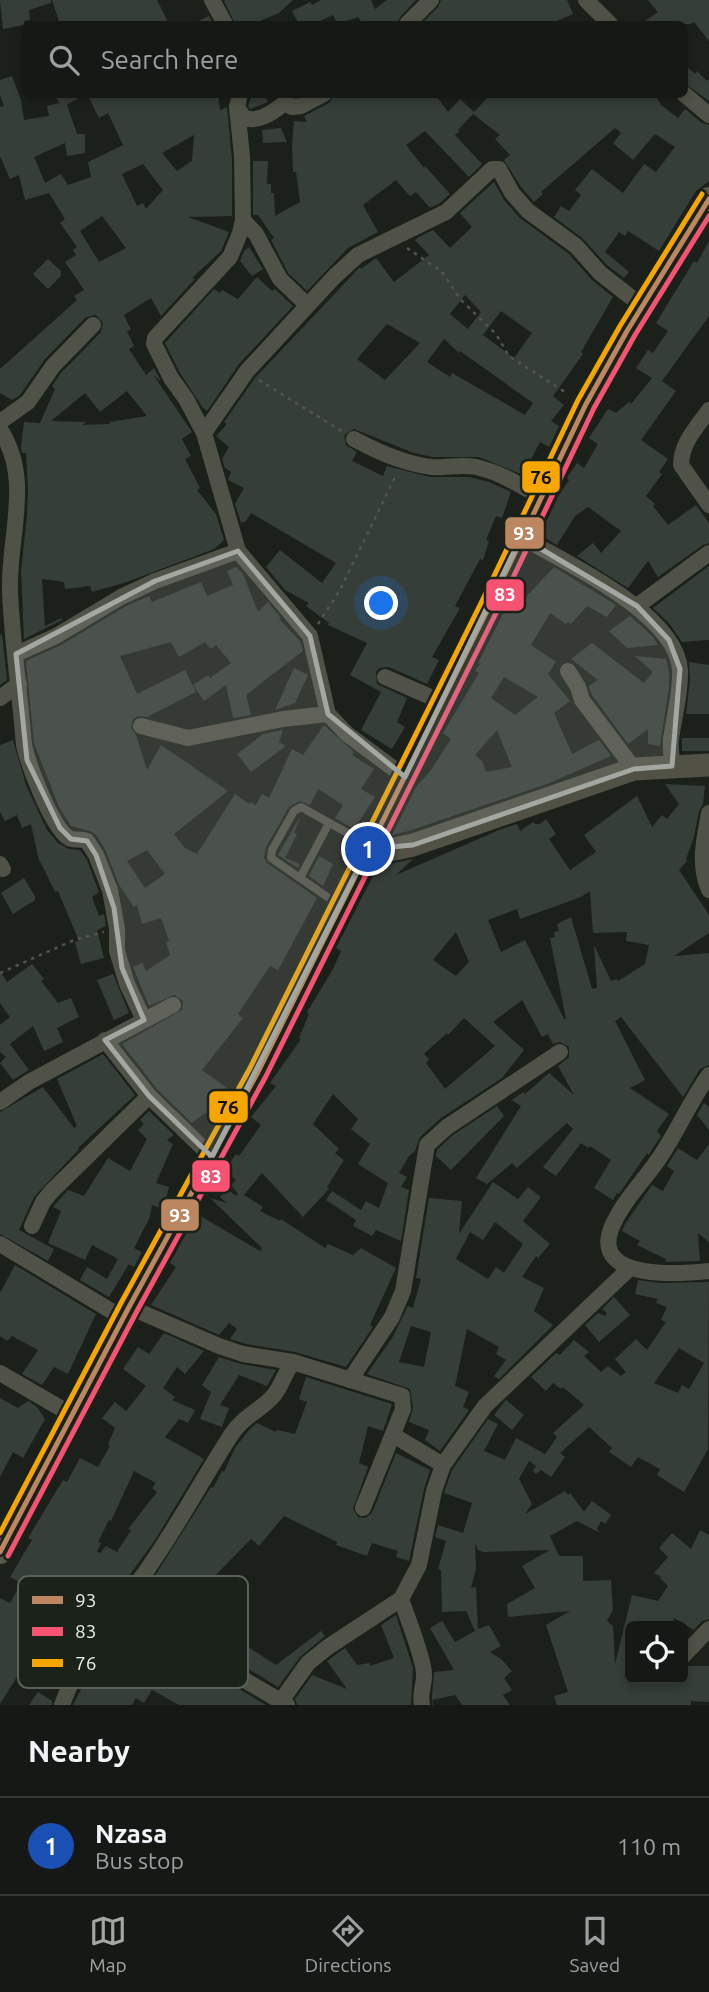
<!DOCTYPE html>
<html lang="en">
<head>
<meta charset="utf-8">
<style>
  :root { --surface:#151814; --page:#1e211d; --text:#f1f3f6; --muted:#9da0a0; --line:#343734; --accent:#a2a7a1 }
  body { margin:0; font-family:Ubuntu,sans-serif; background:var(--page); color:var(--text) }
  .controls { position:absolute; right:21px; bottom:21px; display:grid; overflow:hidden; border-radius:10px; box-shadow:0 4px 10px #0003 }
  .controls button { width:63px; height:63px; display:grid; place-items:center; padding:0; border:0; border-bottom:2px solid var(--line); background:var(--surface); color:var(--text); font:35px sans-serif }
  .you { position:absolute; left:382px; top:604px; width:24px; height:24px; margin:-18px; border:5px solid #fff; border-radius:50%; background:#1a73e8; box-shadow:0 0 0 10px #1a73e833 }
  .badge { display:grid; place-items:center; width:46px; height:46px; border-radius:50%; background:var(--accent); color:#fff; font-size:23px; font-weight:700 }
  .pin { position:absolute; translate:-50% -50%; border:4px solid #fff; box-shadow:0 2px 7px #0006 }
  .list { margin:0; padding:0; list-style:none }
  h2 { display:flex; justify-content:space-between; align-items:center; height:91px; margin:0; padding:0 28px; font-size:30px }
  h2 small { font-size:23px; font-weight:400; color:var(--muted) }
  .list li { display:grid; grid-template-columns:46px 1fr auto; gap:21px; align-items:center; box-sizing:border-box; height:98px; padding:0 28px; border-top:2px solid var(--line) }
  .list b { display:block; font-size:26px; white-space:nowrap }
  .list p { margin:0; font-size:23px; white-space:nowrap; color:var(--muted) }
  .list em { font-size:23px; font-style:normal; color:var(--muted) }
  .icon { flex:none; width:38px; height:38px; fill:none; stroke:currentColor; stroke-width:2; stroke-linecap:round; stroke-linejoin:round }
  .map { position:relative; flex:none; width:709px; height:1705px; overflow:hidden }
  .search { position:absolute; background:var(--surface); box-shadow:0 4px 10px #0003; left:21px; right:21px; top:21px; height:77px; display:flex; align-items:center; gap:18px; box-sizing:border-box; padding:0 24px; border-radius:10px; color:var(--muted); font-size:26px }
  .sheet { height:189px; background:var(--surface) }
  nav { display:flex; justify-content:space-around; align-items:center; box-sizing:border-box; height:98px; border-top:2px solid var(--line); background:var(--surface); font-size:19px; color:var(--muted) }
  nav a { display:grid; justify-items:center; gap:4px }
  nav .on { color:var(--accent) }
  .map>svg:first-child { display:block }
  .building { fill:#363e39; fill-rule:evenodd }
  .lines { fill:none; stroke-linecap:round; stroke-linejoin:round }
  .path { stroke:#52554c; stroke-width:2.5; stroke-dasharray:3.5 5; stroke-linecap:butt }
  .lane { stroke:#505147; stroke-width:8 }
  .street { stroke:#505147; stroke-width:16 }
  .secondary { stroke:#515145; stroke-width:23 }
  .primary { stroke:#58584a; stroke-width:24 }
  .bus-1-casing { stroke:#1b2219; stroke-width:10 }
  .bus-2-casing { stroke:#1b2219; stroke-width:10 }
  .bus-3-casing { stroke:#1b2219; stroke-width:10 }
  .bus-1 { stroke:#bb8660; stroke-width:5 }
  .bus-2 { stroke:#f65372; stroke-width:5 }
  .bus-3 { stroke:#f7a600; stroke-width:5 }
  .marked { fill:#a2a7a1; fill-opacity:0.2; stroke:#a2a7a1; stroke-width:5; stroke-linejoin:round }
  .key { fill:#1b2219; stroke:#596057; stroke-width:2 }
  .key-label { font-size:19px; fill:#eaefe9 }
  .line-badge { stroke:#1b2219; stroke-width:2.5 }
  .badge-label { font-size:19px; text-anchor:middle; font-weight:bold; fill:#fff }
  .pale-badge-label { font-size:19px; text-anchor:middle; font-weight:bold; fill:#111 }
</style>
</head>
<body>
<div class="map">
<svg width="709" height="1705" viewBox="0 0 709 1705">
  <rect width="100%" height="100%" fill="#1c201b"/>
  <g class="building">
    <polygon points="0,0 51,0 51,3 29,10 30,20 24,21 24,25 3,29"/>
    <polygon points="52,0 157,0 169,24 60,24"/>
    <polygon points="226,0 293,0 279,13 253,24 235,24 224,1"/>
    <polygon points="321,0 371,0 375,9 387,0 416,0 400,17 397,24 363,24 358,17 338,24 333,15 314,24 299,24 292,11 310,2 312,5"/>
    <polygon points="441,0 567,0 573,14 550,24 421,24 438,7"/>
    <polygon points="648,0 709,0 709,41 694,22 690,24 641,24 658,12"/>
    <polygon points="209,16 213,24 192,24"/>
    <polygon points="684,64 695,74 697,71 707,81 709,79 709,101 684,83"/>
    <path d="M12,76L21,100L24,120L49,116L47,106L59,103L54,94H85L67,105L77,134H85V153L67,156L65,143L34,157L45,183L61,174L68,185L91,177L88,162L123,145L108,113L99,118L87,94H218L220,110L227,107L232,160V216L188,217L229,232L221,251L192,278L195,279L161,316L151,298L124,315L131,330L127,331L134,346L129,349L146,375L154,368L161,381L154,376L192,432L182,439L191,456L185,459L200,488L197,490L216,514L224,540L214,549L127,582L92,592L90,586L65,589L64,582L42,579L45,626L61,618L62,620L24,639L21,571L27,516L28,488L26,453H22L21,448L24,422L40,423L55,389L52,386L61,373L101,332L103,323L96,315L86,317L45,359L20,395L12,400L0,393V369L77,300L74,296L84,290L65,262L76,255L73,250L77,247L60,223L65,219L49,193L25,200L19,175L10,179L0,156V107L4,106L0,95V80ZM194,135L192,161L177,171L162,153ZM143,164L163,190L146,209L143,203L137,206L122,174ZM102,216L126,248L99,262L80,231ZM127,391L147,416L109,422L110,424L82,425L86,422L51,421L85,393L100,412Z"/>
    <polygon points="253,94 264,94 268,102 250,109 248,105"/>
    <polygon points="339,94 435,94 448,112 460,99 474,112 491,94 655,94 661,105 678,118 685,109 702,123 709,125 709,181 696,191 659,251 628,231 625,236 619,232 605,252 629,272 624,278 607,265 582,238 554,217 561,206 569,211 581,195 575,190 592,169 623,193 644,164 656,172 675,147 655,134 633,160 613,143 621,133 615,128 541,192 543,194 534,202 521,187 504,160 510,155 495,139 500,135 473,114 458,130 459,132 455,135 482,164 469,177 425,131 406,145 424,168 425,166 450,194 440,203 430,208 416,192 410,196 396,180 363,205 378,232 348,248 307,291 288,273 271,240 274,238 258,215 253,215 253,161 268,161 267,184 271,184 271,193 274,193 275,216 300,202 296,172 293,172 292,145 294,121 307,122 304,116 329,103 334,96"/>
    <polygon points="281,128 287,142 263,143 262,130"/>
    <path d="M494,182L504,200L520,218L569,254L592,280L613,297L581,352L583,354L553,396L564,405L551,421L559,426L550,446L549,447L540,442L523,475L479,457H433L414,453L354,429L344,435L346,445L357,452L352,461L383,476L387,466L430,477H469L489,482L511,492L502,518L496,516L486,540L489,541L483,560L480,559L455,606L460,608L432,657L439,660L427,684L389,667L379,668L376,672L377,684L407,698L397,722L405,727L392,749L361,730L381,692L350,675L367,643L328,625L329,623L306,606L309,603L285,590L266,567L280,550L322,583L336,563L251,513L246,521L241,523L235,504L244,488L228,480L231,472L225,468L222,459L229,447L216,436L227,424L224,422L255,378L360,267L361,269L376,258L394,282L429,255L415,240L419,237L433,230L450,248L472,227L460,213ZM465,295L481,312L468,329L450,314ZM501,311L532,333L514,358L483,335ZM387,324L420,343L385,380L357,359ZM444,339L459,353L460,351L533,403L525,415L452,373L450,377L427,362Z"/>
    <polygon points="709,241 709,316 662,381 676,391 641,440 668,459 659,472 662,474 646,496 655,504 653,506 668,525 696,505 709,523 709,543 703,545 658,577 648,561 628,588 577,556 593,543 601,553 621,531 588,507 575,516 557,545 540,535 558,497 569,480 567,478 570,473 577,463 584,468 598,444 589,438 608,409 616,413 629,402 631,404 652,378 636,368 648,350 653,353 668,331 656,323 694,261 697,263"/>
    <polygon points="249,247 263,269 252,276 240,261 244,251"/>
    <polygon points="48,259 61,271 61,276 48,289 33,274"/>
    <polygon points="257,277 272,291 275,289 293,306 239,364 207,411 203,408 180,373 165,343 214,289 220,293 222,290 238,299"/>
    <polygon points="709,566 709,640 682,642 669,623 653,608"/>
    <path d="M236,567L243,574L258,612L268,602L281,618L279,619L300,641L303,651L246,695L251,715L233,718L226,685L204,701L193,685L208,675L210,678L231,663L216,645L211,649L205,642L179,657L171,642L120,656L137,694L185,670L196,692L147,717L139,716L133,719L131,728L136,735L147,770L161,745L228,791L174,834L185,848L197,854L235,794L249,804L250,802L256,805L262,794L269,798L292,749L303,755L324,725L354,752L352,755L374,769L361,789L375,797L354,829L335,818L343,805L318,789L310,805L300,801L289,807L266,847L264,858L267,863L317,898L278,970L270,966L238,1014L243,1018L202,1070L227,1088L207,1114L205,1113L192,1123L157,1089L122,1044L182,1010L183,1001L174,995L149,1006L133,967L142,963L146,971L170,955L166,942L169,941L161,918L142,924L137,905L134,907L119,885L106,851L96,835L90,831L71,826L59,807L34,743L26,661L61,645L126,606L149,596L152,602L201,582L207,596L233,585L227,571ZM147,850L165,874L145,888L127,861Z"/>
    <path d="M554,567L616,605L607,617L587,606L571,624L568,622L566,624L550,613L531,645L556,662L548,674L570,701L554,713L572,754L599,740L611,756L547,784L409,831L392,835L416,787L431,770L451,739L443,733L479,673L475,671L480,664L478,663L513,594L524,599ZM504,677L538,697L515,715L491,698ZM497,730L512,767L486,772L482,761L475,755Z"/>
    <polygon points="630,616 652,636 658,645 627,648 609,631"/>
    <polygon points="2,634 7,680 0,685 0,635"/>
    <polygon points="592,643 644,683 653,672 635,656 666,659 669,671 669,687 660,746 648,744 648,729 628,744 592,695 589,686 598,680 571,659"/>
    <polygon points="689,662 709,665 709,714 686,714 690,680"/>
    <polygon points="294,668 308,675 295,703 275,710"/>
    <polygon points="283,730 279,742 286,746 251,772 237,754 263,734"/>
    <rect x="682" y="738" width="27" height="13"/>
    <polygon points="13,740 26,785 47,830 58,843 69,849 80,850 87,860 99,892 92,897 99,916 104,914 106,926 97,930 104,958 81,964 75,942 79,941 58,891 55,892 40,861 39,861 31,824 22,828 17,815 5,821 0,812 0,745"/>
    <path d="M665,784L705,786L703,804L699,811L694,837L686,859L687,861L679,870L709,915V933L674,956L709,953V1065L700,1069L683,1097L621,1017L615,1021L645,1080L630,1088L669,1114L657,1131L661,1136L653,1148L649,1155L647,1153L619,1194L617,1193L613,1200L594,1188L611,1160L590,1146L588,1148L581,1143L556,1176L543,1167L573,1129L567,1123L517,1168L512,1163L487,1184L476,1178L521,1106L512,1100L523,1092L525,1094L549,1073L574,1095L558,1066L569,1057V1047L560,1042L553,1044L548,1034L542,1037L522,1000L493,1022L524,1050L502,1078L441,1118L420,1137L415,1151L409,1156L399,1173L407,1177L401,1187L409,1190L401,1241L376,1230L372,1236L353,1226L356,1220L326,1200L332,1191L361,1210L366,1201L379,1208L388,1183L358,1164L370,1144L351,1129L358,1119L333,1094L313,1124L339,1149L335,1153L344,1160L327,1187L329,1189L303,1217L262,1173L244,1195L263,1207L260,1211L280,1221L281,1219L325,1248L328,1244L353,1255L361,1248L396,1268L370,1325L373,1327L346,1367L295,1352L246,1344L230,1339L237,1329L229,1323L219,1335L151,1305L176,1267L170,1263L197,1214L260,1251L262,1248L210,1198L227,1203L220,1197L227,1189L236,1196L238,1194L231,1185L236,1180L224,1171L236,1154L239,1156L261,1125L251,1117L276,1086L270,1083L301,1039L299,1038L309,1014L307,1012L332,971L341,951L336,948L372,878L388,864L413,859L396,875L499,830L517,824L520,831L533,822L535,824H540L546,819L556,834L549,839L570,870L596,852L584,835L637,796L652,827L662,815L667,819L679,804ZM590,891L593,933L627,932L626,941L649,945L645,964L618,981L617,979L611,981L594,945L597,988L592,989L571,917L557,924L559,931L554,932L555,937L550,938L566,1019H564L525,940L501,952L488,920L517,909L520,919L581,897ZM456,932L469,962L456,976L433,960ZM464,1018L495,1046L445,1089L426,1063L429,1059L424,1054L447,1033L448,1035Z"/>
    <polygon points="301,815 294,833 297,834 285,858 300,864 298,868 278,855"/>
    <polygon points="319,856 333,864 323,886 309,876"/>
    <polygon points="24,878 35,896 35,900 13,914 1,893"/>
    <polygon points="32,964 44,979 41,981 58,1003 71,998 79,1017 57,1028 63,1042 44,1051 33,1026 10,1044 29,1070 13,1080 0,1063 6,1057 0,1052 0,1025 10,1017 0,1003 0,971 7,982"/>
    <polygon points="113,974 129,1013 114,1020 97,980"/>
    <polygon points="103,1054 135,1095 78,1148 79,1149 34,1197 19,1230 54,1249 48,1261 0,1234 0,1112 43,1087 74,1128 77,1126 57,1079"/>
    <polygon points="704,1103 709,1107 709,1130 697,1115"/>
    <polygon points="497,1106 504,1116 451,1170 436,1156 437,1150 453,1135"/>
    <polygon points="149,1111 174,1135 167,1140 173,1144 156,1183 169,1187 163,1209 152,1205 150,1217 134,1248 142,1252 134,1267 129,1264 109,1297 80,1280 87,1267 107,1279 118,1259 92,1245 85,1260 48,1243 61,1211 53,1207 68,1190 84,1196 108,1158 130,1171 147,1139 138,1130 144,1124 140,1120"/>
    <polygon points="709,1144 709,1242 698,1233 700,1261 665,1262 666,1259 637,1245 640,1241 622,1231 625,1224 652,1185 663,1191 674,1171 667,1166 678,1148 697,1160"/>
    <path d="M493,1182L518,1199L528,1187L541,1197L523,1221L550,1244L538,1258L536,1256L522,1277L544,1288L534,1311L553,1325L499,1379L494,1376L506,1360L496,1354L499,1347L467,1329L455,1386L469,1392L463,1407L469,1410L440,1451L425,1440L429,1430L409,1422L413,1408L410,1389L367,1374L392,1338L408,1306L413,1308L421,1279L416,1278L429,1198L462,1201L459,1234ZM495,1222L523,1244L504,1273L496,1267L488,1279L456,1259L470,1232L483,1240ZM411,1326L431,1332L424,1367L399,1362Z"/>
    <polygon points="15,1265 96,1314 68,1374 54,1367 42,1385 22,1374 38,1350 12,1336 7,1341 0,1336 0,1293"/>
    <path d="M638,1280L660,1283L709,1282L708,1449L684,1492L657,1475L660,1469L638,1457L631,1467L609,1452L612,1448L589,1427L560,1453L565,1457L551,1477L541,1470L536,1474L533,1471L536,1466L529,1461L519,1479L532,1504L525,1514L565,1491L568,1495L570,1493L584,1512L592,1501L611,1515L605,1524L601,1521L597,1529L600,1533L577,1521L550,1536L559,1556H583V1581L611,1580L613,1610L607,1621L613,1626L615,1664L632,1595L658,1601L668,1586L659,1577H662L654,1573L668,1557L659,1548L672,1533L691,1549L700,1530L709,1535V1619L702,1621L694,1630L674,1618L672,1626H630V1679H683V1666H709V1702L691,1701V1705H557L554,1696L568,1692L546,1625L570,1611L508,1617L507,1604L535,1588L522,1566L550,1550L483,1552L478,1550L475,1543L476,1569L471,1588L476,1587L478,1629L489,1625L501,1646L490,1652L501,1659L512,1671L504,1678L512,1690L503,1695L510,1705H462L455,1695L432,1700L433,1705H432V1697L434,1672L454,1670L430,1628L442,1621L455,1642L475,1631L466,1611L442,1612L441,1570L438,1569L446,1541L435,1537L438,1525L463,1533L472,1503L444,1493L452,1470L488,1419L498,1424L484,1451L505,1460L516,1438L545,1454L557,1437L553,1433L584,1405L563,1387L561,1389L553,1383L546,1391L531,1377L556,1353L560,1355L574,1340L589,1352L584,1356L601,1372L608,1366L621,1376L626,1372L615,1359L636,1339L647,1350L666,1322L661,1320L667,1307L656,1303L658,1299L635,1294ZM679,1348L704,1363L689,1389L682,1385L678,1393L654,1383Z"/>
    <polygon points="614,1297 630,1315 599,1342 585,1325 598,1313 605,1316 607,1313 602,1309"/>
    <path d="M164,1333L204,1351L185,1374L177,1367L163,1388L175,1397L172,1400L195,1410L188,1423L179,1419L165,1437L204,1459L155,1540L102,1613L96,1609L93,1612L87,1624L71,1618L55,1639L72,1652L65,1668L51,1666L37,1659L33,1666L26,1662L0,1704V1598L10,1603L21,1583L10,1577L32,1540L28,1538L63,1480L67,1482L80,1458L98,1467L110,1446L108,1444L115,1428L102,1418L115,1402L126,1411L146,1386L123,1369L138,1347L149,1354ZM134,1471L156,1483L152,1488L157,1492L128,1529L131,1530L117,1552L106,1546L100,1553L97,1552L101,1543L98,1542L109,1520L111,1521Z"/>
    <polygon points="219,1357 241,1364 276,1370 267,1386 239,1375 220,1405 229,1408 222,1427 200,1419 211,1392 202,1385"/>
    <polygon points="306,1377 392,1404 383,1431 368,1426 359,1463 368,1467 353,1509 358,1517 365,1518 372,1513 396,1453 430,1470 424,1489 409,1561 396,1557 398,1551 372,1543 367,1556 336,1545 337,1542 284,1516 259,1546 251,1539 203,1588 184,1612 216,1631 207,1646 182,1631 172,1618 151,1582 211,1487 213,1488 222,1471 224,1472 235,1448 249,1430 257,1423 276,1432 277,1430 295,1434 307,1402 299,1399"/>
    <polygon points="0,1398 18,1408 28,1401 37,1407 45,1419 23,1458 13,1452 0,1477"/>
    <polygon points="506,1400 524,1415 512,1430 494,1415"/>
    <polygon points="396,1615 413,1668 411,1705 297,1705 295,1699 312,1675 347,1689 327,1661 345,1648 357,1665 370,1663 370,1666 394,1658 381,1625"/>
    <polygon points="149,1621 170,1648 266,1705 179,1705 152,1690 144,1703 136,1698 132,1705 73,1705 88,1676 95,1681 121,1649 130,1657 132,1655 134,1656 149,1634 141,1629"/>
    <polygon points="321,1631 325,1636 300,1657 278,1687 234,1660 245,1645 276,1665"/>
    <polygon points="38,1692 52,1701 52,1705 29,1705"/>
  </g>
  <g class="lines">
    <g class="path">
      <polyline points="407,248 442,272 461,300 496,334 509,356 568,394"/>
      <polyline points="259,380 343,432"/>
      <polyline points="318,624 340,590 396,475"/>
      <polyline points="0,973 74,940 104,932"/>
    </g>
    <g class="lane">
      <polyline points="300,878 329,823"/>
      <polyline points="339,905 271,858 272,850 294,811 301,807 367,844"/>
    </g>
    <g class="street">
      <polyline points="212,0 225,24"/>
      <polyline points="586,0 610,24"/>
      <polyline points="407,24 431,0"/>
      <polyline points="240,94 237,107 242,156 243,220 240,233 230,257 155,338 154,344 171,378 186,399 204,433 238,551 310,636 328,714 347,734 405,777"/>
      <polyline points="684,94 709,115"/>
      <path d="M237,107L244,118C260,123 274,111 286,102L292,107L301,106L324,94"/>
      <polyline points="243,220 256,234 280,279 307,305"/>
      <path d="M709,410C697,427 681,443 681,465L709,505"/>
      <polyline points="0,422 28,402 53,366 93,325"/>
      <path d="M0,429C33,480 8,536 10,591C12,642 20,694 24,745C28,763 53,833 71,839C76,840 82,839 87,841L96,855L110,890L117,929V951L127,984L144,1020"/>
      <polyline points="204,433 247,371 334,277 358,255 446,212 492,169 499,169 512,193 528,211 576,246 600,273 642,306"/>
      <path d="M354,439C378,452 405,464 432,467C447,468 461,464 476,467C499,472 520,485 541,497"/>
      <path d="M521,537C565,562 677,614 680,670C681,694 674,716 671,739C670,748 672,757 672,766"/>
      <polyline points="637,606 709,553"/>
      <polyline points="16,654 56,636 121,597 155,581 238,551"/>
      <polyline points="568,671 578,687 582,700 634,769"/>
      <polyline points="385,677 442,702"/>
      <polyline points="0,698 19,684"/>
      <polyline points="141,726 188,738 283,719 328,714"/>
      <path d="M709,813C704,840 698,864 709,890"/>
      <polyline points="0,864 3,869"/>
      <polyline points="105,1040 149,1096 212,1157"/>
      <path d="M709,1075C691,1100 679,1128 662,1154C646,1179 622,1201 611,1229C592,1281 681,1274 709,1271"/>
      <polyline points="0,1102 29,1082 173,1005"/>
      <polyline points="32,1226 43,1202 51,1192 149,1096"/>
      <polyline points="0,1244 123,1318"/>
      <polyline points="129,1307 219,1346 243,1354 293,1362 402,1396 403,1409 363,1508"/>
      <polyline points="0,1373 74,1416"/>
      <polyline points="350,1380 392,1317 403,1291 427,1145 447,1127 560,1052"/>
      <polyline points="393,1435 443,1465"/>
      <path d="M401,1599C407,1617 423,1656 424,1673C425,1685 419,1692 422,1705"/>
      <polyline points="683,1656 709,1629"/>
      <polyline points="281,1701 308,1663 328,1647 401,1599 419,1565 434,1491 443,1465 485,1406 630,1268"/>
      <polyline points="62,1705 80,1659 139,1581"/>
      <path d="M287,1705L175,1639L163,1624L139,1581C173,1535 200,1483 231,1435C244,1415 262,1410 274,1395C282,1385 285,1372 293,1362"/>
    </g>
    <polyline class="secondary" points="368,849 390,850 413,845 634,769 709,765"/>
    <polyline class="primary" points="0,1552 129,1307 258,1072 491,603 586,404 627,331 709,199"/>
    <g class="bus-1-casing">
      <polyline id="bus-1" points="0,1552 129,1307 258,1072 491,603 586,404 627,331 709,199"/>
    </g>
    <g class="bus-2-casing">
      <polyline id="bus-2" points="8,1556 137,1311 266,1076 499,607 594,408 635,335 709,216"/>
    </g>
    <g class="bus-3-casing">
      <polyline id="bus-3" points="0,1533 121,1303 250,1068 483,599 578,400 620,326 702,194"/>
    </g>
    <use href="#bus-1" class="bus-1"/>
    <use href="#bus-2" class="bus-2"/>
    <use href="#bus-3" class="bus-3"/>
  </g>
  <path class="marked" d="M521,537L637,606L669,640L680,669L672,766L634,769L413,845L368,849L212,1157L149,1096L105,1040L144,1020L122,968L114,908L96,855L87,841L71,839L60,828L27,760L16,654L155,581L238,551L310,636L328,714L405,777Z"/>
  <rect x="18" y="1576" width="230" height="112" rx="10" class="key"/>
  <rect x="32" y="1596" width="31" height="8" fill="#bb8660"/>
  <rect x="32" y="1627" width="31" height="9" fill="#f65372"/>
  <rect x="32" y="1659" width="31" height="8" fill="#f7a600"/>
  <g class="key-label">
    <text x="75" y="1607">93</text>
    <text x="75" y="1638">83</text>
    <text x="75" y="1670">76</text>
  </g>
  <g class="line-badge">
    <rect x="521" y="460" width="40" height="34" rx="7" fill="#f7a600"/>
    <rect x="504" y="516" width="41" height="34" rx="7" fill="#bb8660"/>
    <rect x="485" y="578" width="40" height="34" rx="7" fill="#f65372"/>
    <rect x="208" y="1090" width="41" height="34" rx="7" fill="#f7a600"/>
    <rect x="191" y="1159" width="40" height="34" rx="7" fill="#f65372"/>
    <rect x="160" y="1198" width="40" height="34" rx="7" fill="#bb8660"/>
  </g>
  <g class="badge-label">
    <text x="524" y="540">93</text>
    <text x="505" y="601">83</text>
    <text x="211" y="1183">83</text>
    <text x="180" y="1222">93</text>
  </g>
  <g class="pale-badge-label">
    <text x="541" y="484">76</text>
    <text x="228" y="1114">76</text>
  </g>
</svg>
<div class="controls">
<button><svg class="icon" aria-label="locate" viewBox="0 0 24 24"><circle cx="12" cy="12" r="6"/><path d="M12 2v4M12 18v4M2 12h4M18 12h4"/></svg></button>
</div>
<div class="you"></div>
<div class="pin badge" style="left:368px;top:849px;background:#1a4fb4">1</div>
<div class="search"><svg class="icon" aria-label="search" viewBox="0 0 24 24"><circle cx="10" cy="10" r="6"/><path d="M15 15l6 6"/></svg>Search here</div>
</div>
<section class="sheet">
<h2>Nearby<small></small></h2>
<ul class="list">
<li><span class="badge" style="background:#1a4fb4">1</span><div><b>Nzasa</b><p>Bus stop</p></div><em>110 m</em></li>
</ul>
</section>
<nav>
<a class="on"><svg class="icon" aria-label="map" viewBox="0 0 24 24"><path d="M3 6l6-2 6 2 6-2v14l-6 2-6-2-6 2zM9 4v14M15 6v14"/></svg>Map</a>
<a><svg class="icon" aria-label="directions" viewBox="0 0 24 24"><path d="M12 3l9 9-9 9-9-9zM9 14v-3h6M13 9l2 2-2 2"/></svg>Directions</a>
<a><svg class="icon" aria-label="saved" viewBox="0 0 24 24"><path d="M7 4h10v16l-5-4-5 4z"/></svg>Saved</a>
</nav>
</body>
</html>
